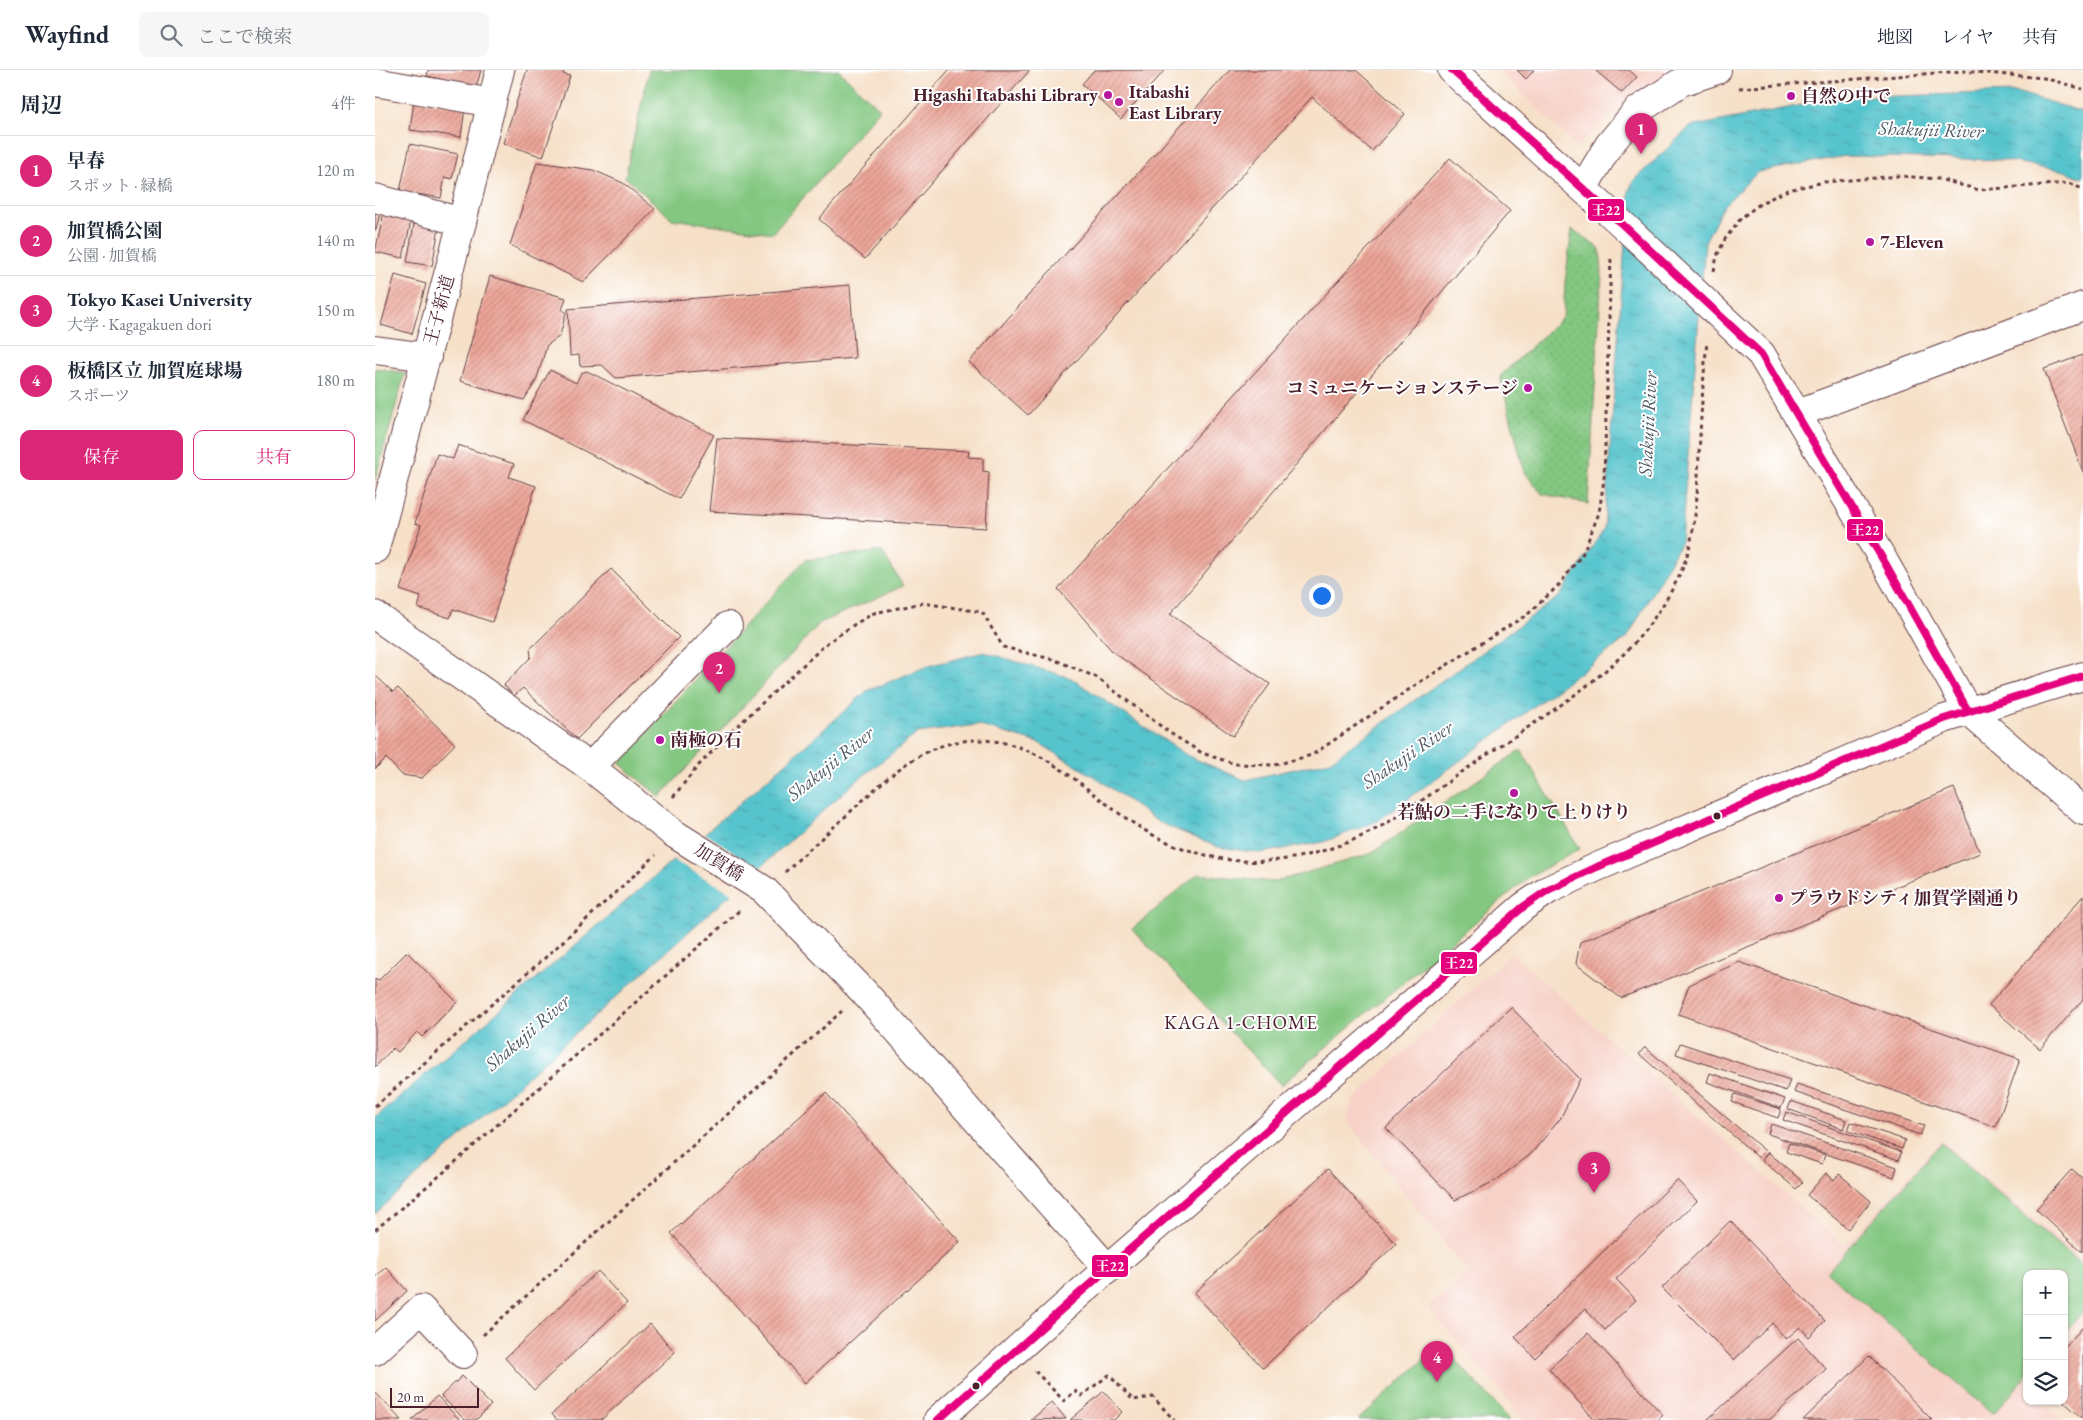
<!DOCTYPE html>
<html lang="ja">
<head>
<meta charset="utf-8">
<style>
  :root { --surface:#fff; --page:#f6f6f7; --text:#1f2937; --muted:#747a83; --line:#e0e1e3; --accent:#db2777 }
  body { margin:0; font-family:"EB Garamond","Noto Serif JP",serif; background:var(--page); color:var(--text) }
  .controls { position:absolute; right:15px; bottom:15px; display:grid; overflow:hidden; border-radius:10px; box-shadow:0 1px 4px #0004 }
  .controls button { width:45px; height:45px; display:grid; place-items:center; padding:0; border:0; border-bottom:1px solid var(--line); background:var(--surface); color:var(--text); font:25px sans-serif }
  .scale { position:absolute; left:15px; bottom:12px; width:89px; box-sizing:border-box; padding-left:5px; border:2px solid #4a1f2b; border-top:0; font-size:14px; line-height:18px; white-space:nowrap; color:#4a1f2b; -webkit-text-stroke:4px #fff; paint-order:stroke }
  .you { position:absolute; left:946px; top:525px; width:18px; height:18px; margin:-12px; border:4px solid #fff; border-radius:50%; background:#1a73e8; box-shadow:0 0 0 8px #1a73e833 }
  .badge { display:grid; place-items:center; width:32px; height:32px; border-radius:50%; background:var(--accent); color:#fff; font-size:16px; font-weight:700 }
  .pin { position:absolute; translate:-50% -41px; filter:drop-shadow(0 1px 2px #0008) }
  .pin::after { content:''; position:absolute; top:26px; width:18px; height:15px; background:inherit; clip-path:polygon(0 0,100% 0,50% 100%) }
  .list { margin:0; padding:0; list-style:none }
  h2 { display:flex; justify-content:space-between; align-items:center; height:65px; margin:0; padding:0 20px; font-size:21px }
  h2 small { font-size:16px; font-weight:400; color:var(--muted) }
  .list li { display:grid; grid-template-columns:32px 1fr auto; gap:15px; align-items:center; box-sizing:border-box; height:70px; padding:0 20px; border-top:1px solid var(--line) }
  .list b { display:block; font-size:19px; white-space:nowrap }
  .list p { margin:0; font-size:16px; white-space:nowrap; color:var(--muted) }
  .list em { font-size:16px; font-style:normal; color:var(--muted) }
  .actions { display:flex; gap:10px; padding:15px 20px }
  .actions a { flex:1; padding:11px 0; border:1px solid var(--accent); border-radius:10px; text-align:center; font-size:18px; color:var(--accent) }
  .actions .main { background:var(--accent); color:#fff }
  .icon { flex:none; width:28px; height:28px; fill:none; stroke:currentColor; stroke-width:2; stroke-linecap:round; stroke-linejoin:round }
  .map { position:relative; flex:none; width:1708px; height:1350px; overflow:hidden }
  header { display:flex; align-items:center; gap:30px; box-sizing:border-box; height:70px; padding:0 25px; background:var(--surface); border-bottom:1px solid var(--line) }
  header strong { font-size:24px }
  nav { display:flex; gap:28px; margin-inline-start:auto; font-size:18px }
  .search { width:350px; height:45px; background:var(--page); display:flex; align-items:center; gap:12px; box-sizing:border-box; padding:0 18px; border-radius:10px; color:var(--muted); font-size:19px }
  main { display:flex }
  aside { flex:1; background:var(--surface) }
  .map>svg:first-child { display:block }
  .built { fill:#f7d1c7 }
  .park { fill:#83c781; stroke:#667356 }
  .garden { fill:url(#garden-dots); stroke:#667356 }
  .water { fill:url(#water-ripples); stroke:#50727c }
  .pier { fill:#f6e0c8 }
  .building { fill:url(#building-hatch) }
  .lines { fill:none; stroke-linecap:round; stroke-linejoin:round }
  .minor-casing { stroke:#643c43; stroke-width:30 }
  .path { stroke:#643c43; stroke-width:3; stroke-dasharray:4 4; stroke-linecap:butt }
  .minor { stroke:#fff; stroke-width:28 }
  .bus-1-casing { stroke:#fff; stroke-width:11 }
  .bus-1 { stroke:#e5007d; stroke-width:8 }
  .poi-dot { fill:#b5179e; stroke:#fff; stroke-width:2 }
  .bus-dot { fill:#4a1f2b; stroke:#fff; stroke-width:2 }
  .labels { text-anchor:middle; stroke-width:4; stroke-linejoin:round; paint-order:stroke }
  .poi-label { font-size:18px; font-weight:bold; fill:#4a1f2b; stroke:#fff; text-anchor:start }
  .street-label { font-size:18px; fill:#4a1f2b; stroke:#fff }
  .water-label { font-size:19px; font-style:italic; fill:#4f5964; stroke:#fff }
  .neighbourhood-label { font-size:19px; letter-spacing:1px; fill:#4a1f2b; stroke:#fff }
  .line-badge { stroke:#fff; stroke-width:2 }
  .badge-label { font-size:14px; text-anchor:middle; font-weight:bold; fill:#fff }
</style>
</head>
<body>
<header>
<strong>Wayfind</strong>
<div class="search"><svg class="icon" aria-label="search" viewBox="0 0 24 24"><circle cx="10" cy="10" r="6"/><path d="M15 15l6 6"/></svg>ここで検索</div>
<nav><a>地図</a><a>レイヤ</a><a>共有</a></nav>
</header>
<main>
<aside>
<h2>周辺<small>4件</small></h2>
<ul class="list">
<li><span class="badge">1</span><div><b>早春</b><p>スポット · 緑橋</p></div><em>120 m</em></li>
<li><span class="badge">2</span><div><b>加賀橋公園</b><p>公園 · 加賀橋</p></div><em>140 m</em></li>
<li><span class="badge">3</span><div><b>Tokyo Kasei University</b><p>大学 · Kagagakuen dori</p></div><em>150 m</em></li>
<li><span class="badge">4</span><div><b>板橋区立 加賀庭球場</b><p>スポーツ</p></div><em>180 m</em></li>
</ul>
<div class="actions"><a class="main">保存</a><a>共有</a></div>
</aside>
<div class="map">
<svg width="1708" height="1350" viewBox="0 0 1708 1350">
  <defs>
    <pattern id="garden-dots" width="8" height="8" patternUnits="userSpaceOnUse" patternTransform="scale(1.25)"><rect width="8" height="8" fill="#83c781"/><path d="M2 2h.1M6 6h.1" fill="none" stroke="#73aa70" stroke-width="1.8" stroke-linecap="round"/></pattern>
    <pattern id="water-ripples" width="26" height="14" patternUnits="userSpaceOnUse" patternTransform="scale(1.25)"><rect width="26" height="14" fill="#57c4cd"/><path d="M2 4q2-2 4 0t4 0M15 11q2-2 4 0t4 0" fill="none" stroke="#4a9fa7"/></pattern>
    <pattern id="building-hatch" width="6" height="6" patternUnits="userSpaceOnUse" patternTransform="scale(1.25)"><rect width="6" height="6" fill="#eda699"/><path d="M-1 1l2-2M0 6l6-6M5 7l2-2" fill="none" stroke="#c2877d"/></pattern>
  </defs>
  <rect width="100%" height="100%" fill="#fff"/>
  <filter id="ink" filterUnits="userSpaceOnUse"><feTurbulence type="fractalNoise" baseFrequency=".02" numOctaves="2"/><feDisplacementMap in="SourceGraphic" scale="10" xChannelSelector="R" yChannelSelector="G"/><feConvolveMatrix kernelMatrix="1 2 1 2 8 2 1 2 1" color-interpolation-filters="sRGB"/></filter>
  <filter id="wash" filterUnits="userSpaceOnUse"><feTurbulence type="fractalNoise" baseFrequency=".0096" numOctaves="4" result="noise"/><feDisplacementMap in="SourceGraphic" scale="20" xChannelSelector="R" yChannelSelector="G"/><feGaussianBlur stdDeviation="1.12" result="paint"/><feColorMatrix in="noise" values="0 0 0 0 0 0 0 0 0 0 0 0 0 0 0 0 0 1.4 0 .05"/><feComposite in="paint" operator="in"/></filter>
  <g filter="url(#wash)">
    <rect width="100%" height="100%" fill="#f6e0c8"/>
    <g class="built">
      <polygon points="1123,0 1304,0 1246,36 1202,77"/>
      <polygon points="1136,883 1470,1176 1566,1070 1708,1190 1708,1251 1689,1273 1689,1204 1652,1204 1652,1318 1650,1321 1652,1322 1652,1331 1663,1331 1687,1350 1150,1350 1053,1237 1093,1203 973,1052 976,1032"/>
    </g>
    <g class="park">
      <polygon points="274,0 463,0 505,39 398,163 297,149 250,107"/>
      <polygon points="0,298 30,303 0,410"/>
      <polygon points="507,481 528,516 445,553 285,727 244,693 430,490"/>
      <polygon points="1146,680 1205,779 1154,807 906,1015 757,859 823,804 899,812 995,784"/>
      <polygon points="1566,1073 1708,1196 1708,1242 1689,1263 1689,1204 1652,1204 1652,1306 1618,1344 1452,1202"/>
      <polygon points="1066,1274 1135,1350 983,1350"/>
    </g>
    <polygon class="garden" points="1197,159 1225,179 1227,203 1213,434 1167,424 1149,401 1125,306 1188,247 1190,212"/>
    <polygon class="water" points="1641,22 1708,42 1708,108 1690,101 1627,90 1470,86 1383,102 1348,136 1330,172 1306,472 1252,568 1003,751 949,772 885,783 843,777 783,752 726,711 664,673 602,655 543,663 479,713 0,1144 0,1048 388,713 492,621 553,596 609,582 696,608 813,686 870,710 955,691 1185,526 1229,459 1254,120 1259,110 1315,57 1463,28"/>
    <polygon class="pier" points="328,762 387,800 360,825 296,789"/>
    <g id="blocks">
      <g class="building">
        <polygon points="53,0 106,0 101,18 52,6"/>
        <polygon points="152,0 189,0 188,4 195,6 168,87 128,73"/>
        <polygon points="574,0 655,0 490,189 444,149"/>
        <polygon points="719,0 790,0 746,49 707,14"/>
        <polygon points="855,0 981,0 1030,44 997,81 937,27 653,345 594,292"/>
        <polygon points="1142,0 1159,0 1151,9"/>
        <polygon points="1220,0 1254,0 1262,7 1247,23"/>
        <polygon points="39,30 90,38 86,67 35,60"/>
        <polygon points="35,74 83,84 77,109 70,107 66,128 25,121"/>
        <polygon points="1075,88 1135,141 795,544 895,614 858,666 738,582 683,519"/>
        <polygon points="162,92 218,100 248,113 280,139 208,212 135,175"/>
        <polygon points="0,137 6,139 1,160 0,160"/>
        <polygon points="9,142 37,147 28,188 0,182"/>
        <polygon points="39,154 64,158 57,196 32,192"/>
        <polygon points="20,205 51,214 37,264 6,255"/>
        <polygon points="115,206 191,228 187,240 191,242 185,266 172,275 161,311 149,330 85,311"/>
        <polygon points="475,215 480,288 241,308 227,295 205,296 204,285 195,286 193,239"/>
        <polygon points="1708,285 1708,402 1669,299"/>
        <polygon points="175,300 201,313 206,303 212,301 339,365 304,429 148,350"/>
        <polygon points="342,368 594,381 593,387 608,388 608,401 614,402 611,458 334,441"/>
        <polygon points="83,375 139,394 134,407 161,416 117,552 78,539 75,548 43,538 46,527 25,520 46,455 40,453 62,384 78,389"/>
        <polygon points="236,499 304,567 202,669 148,618 139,626 129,615 156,587 155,579"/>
        <polygon points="0,605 18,622 23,618 80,674 47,708 27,705 11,688 0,699"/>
        <polygon points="1579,718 1605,783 1246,928 1201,894 1205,872"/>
        <polygon points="1708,826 1708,929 1665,979 1614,935"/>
        <polygon points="32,882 82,932 47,967 42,962 23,982 18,978 0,997 0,909 3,911"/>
        <polygon points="1364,892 1645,989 1621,1057 1303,944 1314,915"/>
        <polygon points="1136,937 1205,1009 1185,1049 1156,1084 1120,1111 1080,1130 1011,1058"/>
        <polygon points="1305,973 1415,1010 1411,1021 1301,984"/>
        <polygon points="1270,977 1390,1081 1384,1088 1264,984"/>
        <polygon points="1335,1003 1410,1029 1406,1038 1332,1012"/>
        <polygon points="1422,1014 1549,1056 1545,1065 1419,1022"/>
        <polygon points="451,1023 585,1172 430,1313 296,1163"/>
        <polygon points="1360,1024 1406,1039 1403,1048 1357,1032"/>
        <polygon points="1416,1031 1471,1050 1468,1059 1413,1039"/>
        <polygon points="1411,1042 1526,1082 1524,1090 1408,1050"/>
        <polygon points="1476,1052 1530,1070 1527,1079 1473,1061"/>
        <polygon points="1396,1054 1522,1097 1519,1107 1393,1064"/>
        <polygon points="1414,1073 1450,1085 1447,1094 1411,1082"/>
        <polygon points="1393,1082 1428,1112 1421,1119 1387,1090"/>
        <polygon points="953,1099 1021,1174 888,1298 819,1223"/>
        <polygon points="1697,1099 1708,1109 1707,1182 1661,1139"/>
        <polygon points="1451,1103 1459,1110 1464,1104 1496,1131 1473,1159 1432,1125"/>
        <polygon points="1302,1110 1322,1131 1241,1209 1261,1230 1230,1260 1210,1239 1160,1288 1140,1267"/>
        <polygon points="1355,1151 1450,1251 1434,1267 1425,1257 1411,1269 1397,1253 1359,1290 1287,1218"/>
        <polygon points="11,1197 32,1221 0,1251 0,1207"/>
        <polygon points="223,1201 252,1233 159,1320 130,1288"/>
        <polygon points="275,1254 300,1282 226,1350 182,1350 177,1344"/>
        <polygon points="1708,1257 1708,1346 1707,1348 1689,1332 1689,1278"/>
        <polygon points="1213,1263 1288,1345 1283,1350 1220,1350 1174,1299"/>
        <polygon points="1423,1268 1451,1299 1394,1350 1332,1350"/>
        <polygon points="1494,1286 1557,1350 1428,1350"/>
        <polygon points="87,1306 116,1335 101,1350 90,1350 66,1326"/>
        <polygon points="729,1321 747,1342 739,1350 695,1350"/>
        <polygon points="0,1322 26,1350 0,1350"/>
        <polygon points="62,1326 85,1350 37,1350"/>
        <polygon points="677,1332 691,1349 656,1350"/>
      </g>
    </g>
  </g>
  <g filter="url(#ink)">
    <use href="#blocks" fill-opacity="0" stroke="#643c43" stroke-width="1"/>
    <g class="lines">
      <g class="minor-casing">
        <g id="minor">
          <polyline points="1077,0 1247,154 1386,284 1510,493 1593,641 1708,741"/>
          <polyline points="0,12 117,33"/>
          <polyline points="1208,118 1234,75 1262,41 1306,12 1342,0"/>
          <polyline points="0,128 87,152"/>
          <polyline points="0,280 52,287"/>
          <polyline points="1423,343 1708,236"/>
          <polyline points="0,479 87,152 125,0"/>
          <polyline points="0,545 215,697 298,763 389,820 488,921 733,1199"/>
          <polyline points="215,697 353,556"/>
          <polyline points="0,1281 46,1239 88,1284"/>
          <polyline points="563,1350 706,1222 1148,837 1173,820 1222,797 1569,649 1708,606"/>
        </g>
      </g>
      <g class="path">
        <polyline points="1364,18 1588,1 1669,8 1708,19"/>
        <polyline points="1339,201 1342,186 1350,169 1366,148 1386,133 1413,120 1449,112 1525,106 1564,109 1604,120 1693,113 1708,119"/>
        <polyline points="298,727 323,696 357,661 452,573 480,554 499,543 548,533 607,542 628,577 680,590 721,607 795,663 827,683 860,694 900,695 937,685 1045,612 1153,544 1184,515 1208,483 1224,443 1229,409 1236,185"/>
        <path d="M410,802C431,782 452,763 473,744C507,713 540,677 588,671C662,662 705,719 761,755C781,768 804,778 827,784C874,798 923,791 968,774C1017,756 1060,720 1103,691C1149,659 1200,629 1241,591C1267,568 1289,537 1304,506C1322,468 1322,425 1324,384C1326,346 1328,309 1332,272"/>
        <polyline points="0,1036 172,886 281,785"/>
        <polyline points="0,1160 69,1102 365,840"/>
        <polyline points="108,1265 467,941"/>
        <polyline points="660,1301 689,1331 700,1321 706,1326 734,1305 758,1330 778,1327 799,1350"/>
      </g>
      <use href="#minor" class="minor"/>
      <g class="bus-1-casing">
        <g id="bus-1">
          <polyline points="1077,0 1247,154 1386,284 1510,493 1593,641"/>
          <polyline points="563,1350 706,1222 1148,837 1173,820 1222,797 1569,649 1708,606"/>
        </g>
      </g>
      <use href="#bus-1" class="bus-1"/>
    </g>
  </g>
  <g class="poi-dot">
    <circle cx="733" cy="25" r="5"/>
    <circle cx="1416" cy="26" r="5"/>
    <circle cx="744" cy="32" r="5"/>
    <circle cx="1495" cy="172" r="5"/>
    <circle cx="1153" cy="318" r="5"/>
    <circle cx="285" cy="670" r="5"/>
    <circle cx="1139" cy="723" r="5"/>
    <circle cx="1404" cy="828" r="5"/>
  </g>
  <g class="bus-dot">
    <circle cx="1342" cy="746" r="4.5"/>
    <circle cx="601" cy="1316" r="4.5"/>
  </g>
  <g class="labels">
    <g class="poi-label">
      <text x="754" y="28">Itabashi<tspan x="754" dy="21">East Library</tspan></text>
      <text x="723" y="31" text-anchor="end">Higashi Itabashi Library</text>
      <text x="1426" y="32">自然の中で</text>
      <text x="1505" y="178">7-Eleven</text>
      <text x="1143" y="324" text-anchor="end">コミュニケーションステージ</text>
      <text x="295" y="676">南極の石</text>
      <text x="1139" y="748" text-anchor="middle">若鮎の二手になりて上りけり</text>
      <text x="1414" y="834">プラウドシティ加賀学園通り</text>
    </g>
    <g class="street-label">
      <text transform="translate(64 240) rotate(-75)" y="6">王子新道</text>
      <text transform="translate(344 792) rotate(32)" y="6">加賀橋</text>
    </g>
    <g class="water-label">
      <text transform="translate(1556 59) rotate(2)" y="7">Shakujii River</text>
      <text transform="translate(1272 354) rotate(-87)" y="7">Shakujii River</text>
      <text transform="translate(1032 684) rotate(-34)" y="7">Shakujii River</text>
      <text transform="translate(455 693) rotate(-39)" y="7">Shakujii River</text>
      <text transform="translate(152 962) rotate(-41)" y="7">Shakujii River</text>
    </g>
    <g class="neighbourhood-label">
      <text x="866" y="959">KAGA 1-CHOME</text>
    </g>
  </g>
  <g class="line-badge">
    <rect x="1212" y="128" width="38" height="24" rx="5" fill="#e5007d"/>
    <rect x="1471" y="448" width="38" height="24" rx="5" fill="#e5007d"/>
    <rect x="1065" y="881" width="38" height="24" rx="5" fill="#e5007d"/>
    <rect x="716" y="1184" width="38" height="24" rx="5" fill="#e5007d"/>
  </g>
  <g class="badge-label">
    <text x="1231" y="145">王22</text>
    <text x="1490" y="465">王22</text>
    <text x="1084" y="898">王22</text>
    <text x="735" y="1201">王22</text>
  </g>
</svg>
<div class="controls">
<button>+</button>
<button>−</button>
<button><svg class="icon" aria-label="layers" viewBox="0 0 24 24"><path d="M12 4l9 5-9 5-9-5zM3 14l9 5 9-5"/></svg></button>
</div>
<div class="scale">20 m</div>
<div class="you"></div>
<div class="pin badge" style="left:1266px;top:84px">1</div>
<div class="pin badge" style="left:344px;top:623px">2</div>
<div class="pin badge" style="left:1219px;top:1123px">3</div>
<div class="pin badge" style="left:1062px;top:1312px">4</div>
</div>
</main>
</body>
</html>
